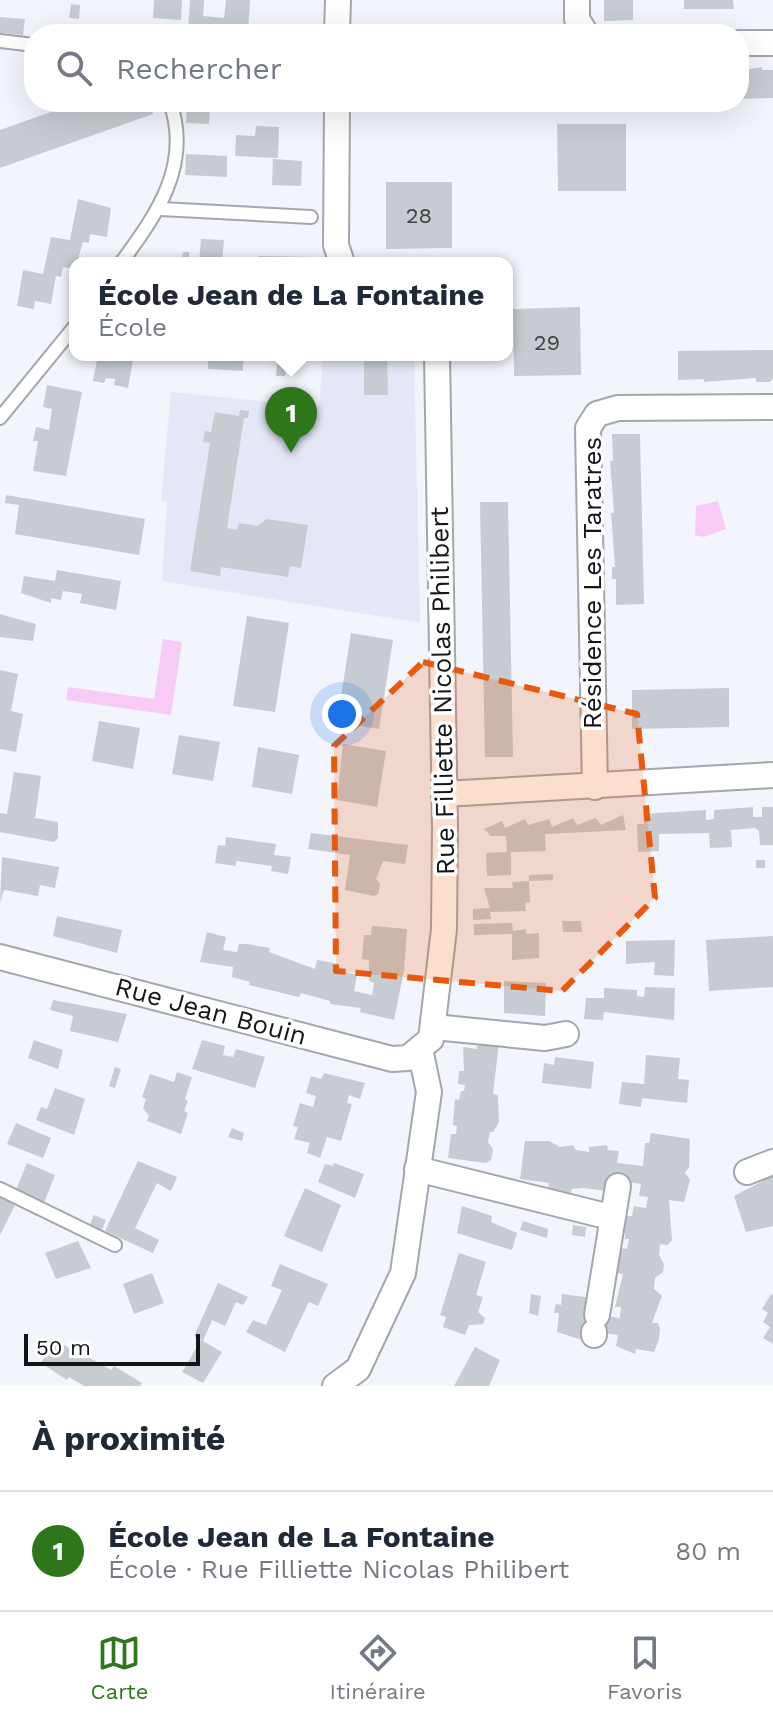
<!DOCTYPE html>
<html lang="fr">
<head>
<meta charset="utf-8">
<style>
  :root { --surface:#fff; --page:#f6f6f7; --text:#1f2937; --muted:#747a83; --line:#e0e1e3; --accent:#2e761a }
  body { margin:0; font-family:"Work Sans",sans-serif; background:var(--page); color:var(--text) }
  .scale { position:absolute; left:24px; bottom:20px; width:176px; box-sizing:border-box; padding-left:8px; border:4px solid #141517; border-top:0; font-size:22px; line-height:28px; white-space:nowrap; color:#141517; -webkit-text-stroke:6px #fff; paint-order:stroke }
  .you { position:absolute; left:342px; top:714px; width:28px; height:28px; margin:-20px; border:6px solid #fff; border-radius:50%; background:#1a73e8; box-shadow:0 0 0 12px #1a73e833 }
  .badge { display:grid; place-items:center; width:52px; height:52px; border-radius:50%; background:var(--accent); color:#fff; font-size:26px; font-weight:700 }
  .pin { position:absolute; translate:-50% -66px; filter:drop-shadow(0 2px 4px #0008) }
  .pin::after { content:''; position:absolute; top:42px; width:28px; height:24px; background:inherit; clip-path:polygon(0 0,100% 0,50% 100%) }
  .popup { position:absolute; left:69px; top:257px; width:444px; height:104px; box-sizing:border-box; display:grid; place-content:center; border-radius:16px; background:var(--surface); filter:drop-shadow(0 2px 6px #0005); font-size:26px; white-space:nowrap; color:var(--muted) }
  .popup b { font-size:30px; color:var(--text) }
  .popup::after { content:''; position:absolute; left:50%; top:100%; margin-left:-16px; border:16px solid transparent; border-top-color:var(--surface) }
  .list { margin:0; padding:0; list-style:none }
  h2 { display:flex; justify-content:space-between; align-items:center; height:104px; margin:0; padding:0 32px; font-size:34px }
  h2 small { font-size:26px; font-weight:400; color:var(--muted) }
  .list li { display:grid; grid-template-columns:52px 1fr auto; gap:24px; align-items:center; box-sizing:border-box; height:120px; padding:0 32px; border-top:2px solid var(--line) }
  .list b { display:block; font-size:30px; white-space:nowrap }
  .list p { margin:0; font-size:26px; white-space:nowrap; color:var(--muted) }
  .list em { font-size:26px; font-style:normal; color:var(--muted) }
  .icon { flex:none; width:44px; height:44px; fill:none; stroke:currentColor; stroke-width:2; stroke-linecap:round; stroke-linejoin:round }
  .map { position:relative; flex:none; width:773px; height:1386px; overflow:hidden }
  .search { position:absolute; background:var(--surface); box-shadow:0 8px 32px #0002; left:24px; right:24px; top:24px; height:88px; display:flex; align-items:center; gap:20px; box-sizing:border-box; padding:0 28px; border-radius:32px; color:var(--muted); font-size:30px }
  .sheet { height:224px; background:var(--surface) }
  nav { display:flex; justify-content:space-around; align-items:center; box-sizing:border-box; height:112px; border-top:2px solid var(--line); background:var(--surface); font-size:22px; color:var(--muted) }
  nav a { display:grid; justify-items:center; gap:4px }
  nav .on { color:var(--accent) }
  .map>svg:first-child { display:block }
  .built { fill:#e4e8f6 }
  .green { fill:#f8caf6 }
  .building { fill:#c6ccd1 }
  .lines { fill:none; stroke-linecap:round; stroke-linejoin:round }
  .lane-casing { stroke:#a4a6ad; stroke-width:16 }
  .street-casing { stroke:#a4a6ad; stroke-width:28 }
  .lane { stroke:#fff; stroke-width:12 }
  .street { stroke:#fff; stroke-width:24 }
  .marked { fill:#e8590c; fill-opacity:0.2; stroke:#e8590c; stroke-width:6; stroke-dasharray:16 10; stroke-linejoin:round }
  .labels { text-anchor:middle; stroke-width:7; stroke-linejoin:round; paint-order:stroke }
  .number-label { font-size:22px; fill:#404346 }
  .street-label { font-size:26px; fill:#141517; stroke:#fff }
</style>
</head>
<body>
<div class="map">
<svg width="773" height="1386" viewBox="0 0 773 1386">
  <rect width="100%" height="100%" fill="#f3f5fd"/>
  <polygon class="built" points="323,355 414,355 420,623 162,581 167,502 161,500 171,392 319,407"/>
  <g class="green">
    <polygon points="718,501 726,529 704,537 695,535 696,506"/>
    <polygon points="163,639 182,642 171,715 66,700 68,687 154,699"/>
  </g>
  <g class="building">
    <polygon points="154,0 182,0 181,20 153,18"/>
    <polygon points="190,0 204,0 203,16 224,18 226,0 250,0 248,34 188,34"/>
    <polygon points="604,0 633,0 633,20 604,21"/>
    <polygon points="684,0 733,0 734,9 684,9"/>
    <polygon points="71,4 80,5 79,19 69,18"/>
    <polygon points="0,17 25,19 23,35 0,33"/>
    <polygon points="120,29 147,32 147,34 120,34"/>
    <polygon points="762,67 762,70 773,70 773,98 739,99 739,71"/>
    <polygon points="79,102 149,102 153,114 0,168 0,130"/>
    <polygon points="187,102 210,103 209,124 186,123"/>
    <polygon points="263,102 290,102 292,111 262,109"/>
    <polygon points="557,124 626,124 626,191 558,191"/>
    <polygon points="256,126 279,127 278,158 235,156 236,135 255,136"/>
    <polygon points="186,154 227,156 227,177 185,175"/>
    <polygon points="273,159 302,161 301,186 272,185"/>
    <polygon points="386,182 452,182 452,248 386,249"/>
    <polygon points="78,199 111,208 107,237 90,234 89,243 83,242 75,269 63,267 61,277 56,276 51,304 35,301 34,309 17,306 23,270 43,274 51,237 70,240"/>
    <polygon points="201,239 224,240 222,263 199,263"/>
    <polygon points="183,252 189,252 189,263 181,263"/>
    <polygon points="259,256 311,257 311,263 259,263"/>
    <polygon points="580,307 581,375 514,376 513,309"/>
    <polygon points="773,350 773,378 770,382 756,382 756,378 704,382 704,379 678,380 678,351"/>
    <polygon points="98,355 141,355 140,361 133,360 128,388 114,385 115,379 106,378 104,383 93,381"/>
    <polygon points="208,355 243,355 243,371 208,369"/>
    <polygon points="278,355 300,355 299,367 286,367 285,376 276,376"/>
    <polygon points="364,355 387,355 388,395 364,395"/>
    <polygon points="47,385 82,392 66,476 33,471 38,441 33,441 36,427 49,430 52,409 43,407"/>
    <polygon points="240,410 249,411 248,418 244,418 227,528 237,530 239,523 257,526 267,519 308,525 301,568 290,566 288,577 221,567 220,576 190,571 210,443 203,442 205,431 211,432 215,412 239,416"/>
    <polygon points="612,434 640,434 644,604 616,605 616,579 612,579 612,567 615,567 611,513 614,513 610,461 613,461"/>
    <polygon points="6,495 145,519 139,555 15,534 19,505 5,503"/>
    <polygon points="480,502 508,502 513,757 485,757"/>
    <polygon points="57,570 121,581 116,610 80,603 82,594 63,591 61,600 51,598 51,603 21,593 24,576 55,581"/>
    <polygon points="0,614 36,624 33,641 0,637"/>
    <polygon points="247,616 289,623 275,712 233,706"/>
    <polygon points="351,633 393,640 379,729 337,722"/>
    <polygon points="0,670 18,674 11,711 23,714 16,752 0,749"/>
    <polygon points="729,688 729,727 632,729 632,690"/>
    <polygon points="99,721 140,728 133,769 92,761"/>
    <polygon points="179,735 220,742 213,781 172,774"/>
    <polygon points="343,744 386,751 377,807 337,800"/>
    <polygon points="258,747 299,755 292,794 252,787"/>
    <polygon points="14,772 41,776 35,818 58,822 58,838 54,842 0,832 0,813 7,814"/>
    <polygon points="753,807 753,817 762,817 762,807 773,807 773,845 760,845 759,831 755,828 731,830 732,847 710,848 709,833 659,834 659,851 638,852 637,824 644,824 643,814 706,810 706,820 714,819 714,810"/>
    <polygon points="623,815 626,830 545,834 546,851 511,852 511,875 487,876 486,853 507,852 506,836 491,836 484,829 502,821 505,828 525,819 528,825 549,819 552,827 573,818 577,825 596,818 601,825"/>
    <polygon points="311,833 408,845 405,864 383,861 376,879 380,884 378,894 374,896 345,890 350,855 308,849"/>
    <polygon points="226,837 276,844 274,855 291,857 288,874 271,871 272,866 236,861 236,866 215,863 218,845 225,846"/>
    <polygon points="2,857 59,867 55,888 40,885 38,896 4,890 0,903"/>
    <rect x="756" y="860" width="9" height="8"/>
    <polygon points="553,874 553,880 529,881 530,902 525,903 526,911 490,912 491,919 473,920 473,909 490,908 484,888 513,888 512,882 529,881 529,875"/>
    <polygon points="57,916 122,930 117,953 53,936"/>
    <polygon points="562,921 581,921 582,932 563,932"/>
    <polygon points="512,923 513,931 526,929 526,934 539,933 539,958 512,960 512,934 474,935 474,924"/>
    <polygon points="372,926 407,929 404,971 394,1020 360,1012 361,1008 330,1004 330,1001 301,993 299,997 249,985 250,982 232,977 233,967 200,962 207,932 226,937 223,950 237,952 239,944 247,944 270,948 269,952 315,969 317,960 339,964 338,970 357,975 354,991 372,995 374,983 369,981 369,960 362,959 364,935 371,935"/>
    <polygon points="773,936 773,987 709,991 706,940"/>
    <polygon points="675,940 674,976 654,975 655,962 626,964 626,941"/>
    <polygon points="504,981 546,983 545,1016 504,1013"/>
    <polygon points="645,987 675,988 674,1020 604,1012 603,1020 584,1019 586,998 604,998 604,988 637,990 637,996 644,997"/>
    <polygon points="53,1000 127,1014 118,1042 70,1031 73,1016 50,1010"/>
    <polygon points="34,1040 63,1050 58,1069 28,1058"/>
    <polygon points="202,1040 225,1046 223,1055 233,1057 236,1049 265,1057 255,1088 192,1069"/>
    <polygon points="478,1041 499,1043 493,1094 498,1095 499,1122 493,1132 490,1132 488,1142 493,1149 491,1160 486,1163 448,1158 451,1134 456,1134 457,1126 453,1125 455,1099 459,1100 461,1091 464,1091 465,1085 458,1084 459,1071 464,1071 463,1047 477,1049"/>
    <polygon points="646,1055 680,1058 678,1079 689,1080 687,1103 642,1098 641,1107 619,1104 622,1082 644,1084"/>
    <polygon points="555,1057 594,1062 591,1089 542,1083 544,1063 554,1065"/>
    <polygon points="115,1067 121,1069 115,1088 109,1086"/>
    <polygon points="177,1072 192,1077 185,1099 188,1101 184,1111 188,1113 181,1134 147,1121 149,1116 143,1108 146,1099 142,1097 150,1074 174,1082"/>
    <polygon points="324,1073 365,1083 360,1099 349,1095 347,1103 352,1104 341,1141 327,1137 320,1158 307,1153 310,1143 294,1139 298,1127 293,1126 300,1103 313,1107 316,1096 306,1093 311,1076 321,1079"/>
    <polygon points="55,1088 85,1099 74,1135 36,1120 41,1107 47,1109"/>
    <polygon points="16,1123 51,1138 43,1158 7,1144"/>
    <polygon points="232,1128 244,1133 242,1141 228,1137"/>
    <polygon points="651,1133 690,1139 689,1167 685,1173 690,1180 684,1202 669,1200 672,1240 668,1245 660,1244 659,1255 664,1264 663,1272 655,1278 654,1289 662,1296 652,1323 658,1323 660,1329 659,1339 654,1352 636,1349 635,1354 616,1346 618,1335 588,1331 579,1339 557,1332 559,1313 554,1313 556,1304 561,1305 562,1294 592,1298 590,1314 620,1318 621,1307 615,1307 623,1274 617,1273 621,1248 627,1249 629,1239 625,1239 625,1216 632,1216 634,1206 646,1208 648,1197 639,1196 641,1184 615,1180 614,1192 584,1188 572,1189 570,1194 548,1190 549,1183 520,1179 525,1141 549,1141 560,1147 573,1145 576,1150 589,1152 589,1147 607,1145 608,1150 619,1151 617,1163 643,1166 645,1143 649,1143"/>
    <polygon points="138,1161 177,1177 171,1191 157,1183 135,1228 159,1240 153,1253 105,1231"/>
    <polygon points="27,1163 55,1175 44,1203 16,1190"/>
    <polygon points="334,1163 364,1174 355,1198 318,1182 325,1164 333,1166"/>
    <polygon points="773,1176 773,1226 746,1232 734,1196"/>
    <polygon points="305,1188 341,1205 322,1252 284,1236"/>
    <polygon points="0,1195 16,1203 0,1235"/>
    <polygon points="462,1206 492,1216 491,1222 517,1233 512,1250 457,1233"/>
    <polygon points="94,1215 106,1220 102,1230 90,1224"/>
    <polygon points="523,1221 548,1229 547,1238 520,1230"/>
    <polygon points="573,1225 586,1227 585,1237 572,1235"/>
    <polygon points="78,1241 91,1268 56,1279 45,1253"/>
    <polygon points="459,1253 486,1262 476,1295 483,1297 478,1312 485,1318 483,1324 469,1325 465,1335 443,1327 446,1317 440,1315"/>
    <polygon points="280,1264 328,1284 318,1306 309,1302 285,1352 246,1332 253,1320 266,1325 282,1290 271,1286"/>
    <polygon points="152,1273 164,1303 134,1314 123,1284"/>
    <polygon points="218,1283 248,1297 243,1305 236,1302 225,1326 212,1320 203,1341 222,1352 203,1383 182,1372 201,1340 194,1336"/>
    <polygon points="531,1294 541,1296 538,1316 529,1313"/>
    <polygon points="771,1294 773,1295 773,1344 763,1338 770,1327 763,1322 768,1313 762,1309"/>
    <polygon points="55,1339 82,1356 83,1354 111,1370 114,1366 142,1383 140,1386 84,1386 69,1377 67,1380 41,1363"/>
    <polygon points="475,1347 500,1360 489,1386 454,1386"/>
  </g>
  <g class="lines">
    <g class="lane-casing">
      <g id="lane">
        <polyline points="0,41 34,45"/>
        <polyline points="161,209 311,217"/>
        <path d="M121,263C157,214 192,165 170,102"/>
        <polyline points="0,418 75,326"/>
        <polyline points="0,1189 115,1245"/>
      </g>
    </g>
    <g class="street-casing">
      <g id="street">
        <polyline points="577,0 577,19 586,34"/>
        <polyline points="337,34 338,0"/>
        <polyline points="739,43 773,43"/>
        <polyline points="337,102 336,245 342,263"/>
        <polyline points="595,787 588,428 597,414 618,408 773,407"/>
        <polyline points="444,794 773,775"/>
        <polyline points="0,957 392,1059 408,1058 431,1039 444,929 445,827 437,355"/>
        <polyline points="434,1027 545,1038 566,1034"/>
        <polyline points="417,1169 610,1217"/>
        <polyline points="747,1172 773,1162"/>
        <polyline points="597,1315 618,1186"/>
        <polyline points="594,1335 594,1332"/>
        <polyline points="335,1386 358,1369 403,1273 429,1092 420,1049"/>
      </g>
    </g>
    <use href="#lane" class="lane"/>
    <use href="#street" class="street"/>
  </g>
  <path class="marked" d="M423,662L637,714L655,898L562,991L336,971L334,746Z"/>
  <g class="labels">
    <g class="number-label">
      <text x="419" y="223">28</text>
      <text x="547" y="350">29</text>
    </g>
    <g class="street-label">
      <text transform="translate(592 583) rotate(-90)" y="9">Résidence Les Taratres</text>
      <text transform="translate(442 691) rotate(-91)" y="9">Rue Filliette Nicolas Philibert</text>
      <text transform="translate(211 1011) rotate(15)" y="9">Rue Jean Bouin</text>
    </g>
  </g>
</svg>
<div class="scale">50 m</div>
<div class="you"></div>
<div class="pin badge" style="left:291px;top:453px">1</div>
<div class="popup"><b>École Jean de La Fontaine</b>École</div>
<div class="search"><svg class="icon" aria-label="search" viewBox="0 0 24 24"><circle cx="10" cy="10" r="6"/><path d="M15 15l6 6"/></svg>Rechercher</div>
</div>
<section class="sheet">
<h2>À proximité<small></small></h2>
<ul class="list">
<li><span class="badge">1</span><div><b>École Jean de La Fontaine</b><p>École · Rue Filliette Nicolas Philibert</p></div><em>80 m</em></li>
</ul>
</section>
<nav>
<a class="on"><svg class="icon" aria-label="map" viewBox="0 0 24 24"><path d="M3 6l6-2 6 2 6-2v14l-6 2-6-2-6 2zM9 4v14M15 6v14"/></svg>Carte</a>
<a><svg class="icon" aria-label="directions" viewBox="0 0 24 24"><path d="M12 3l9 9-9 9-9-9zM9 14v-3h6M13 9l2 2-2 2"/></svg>Itinéraire</a>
<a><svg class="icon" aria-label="saved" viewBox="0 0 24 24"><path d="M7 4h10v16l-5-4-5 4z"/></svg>Favoris</a>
</nav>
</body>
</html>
